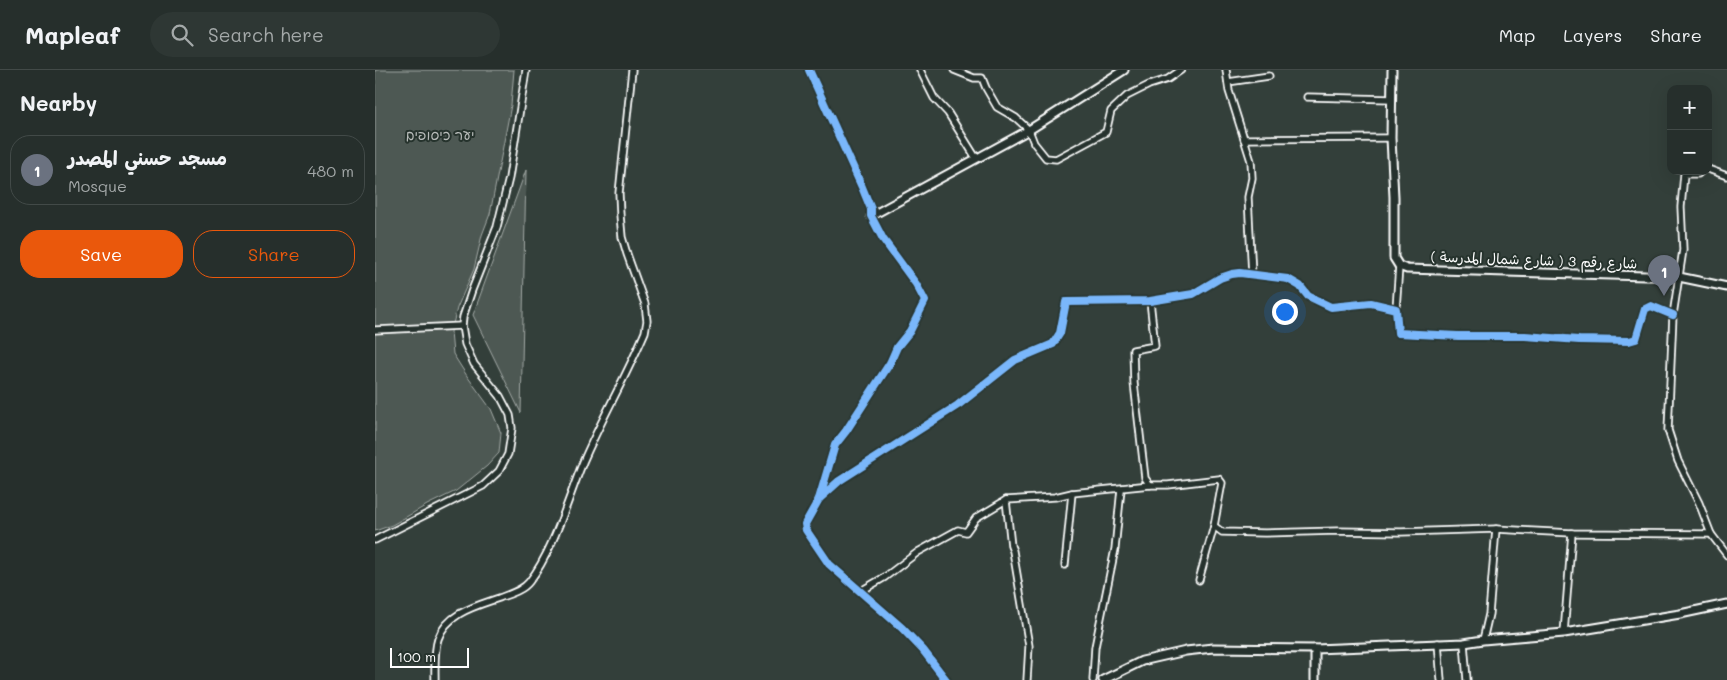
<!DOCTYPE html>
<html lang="en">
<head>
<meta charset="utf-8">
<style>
  :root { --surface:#262f2c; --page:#2e3734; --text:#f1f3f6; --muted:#a4a9a9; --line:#424a48; --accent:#ea580c }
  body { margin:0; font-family:Mali,"Playpen Sans Arabic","Playpen Sans Hebrew",sans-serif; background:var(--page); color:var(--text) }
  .controls { position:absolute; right:15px; top:15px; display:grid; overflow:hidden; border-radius:10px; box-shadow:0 5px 20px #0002 }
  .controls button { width:45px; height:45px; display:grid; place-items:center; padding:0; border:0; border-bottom:1px solid var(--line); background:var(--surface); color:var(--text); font:25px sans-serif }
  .scale { position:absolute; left:15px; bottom:12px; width:79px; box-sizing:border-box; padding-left:5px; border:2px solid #fff; border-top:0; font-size:14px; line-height:18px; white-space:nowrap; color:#fff; -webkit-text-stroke:4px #26332d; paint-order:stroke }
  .you { position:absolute; left:909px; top:241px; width:18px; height:18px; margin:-12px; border:4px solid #fff; border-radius:50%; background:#1a73e8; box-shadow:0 0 0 8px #1a73e833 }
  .badge { display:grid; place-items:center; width:32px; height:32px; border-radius:50%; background:var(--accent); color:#fff; font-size:16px; font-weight:700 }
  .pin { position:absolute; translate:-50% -41px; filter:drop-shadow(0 1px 2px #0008) }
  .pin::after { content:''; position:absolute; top:26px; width:18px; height:15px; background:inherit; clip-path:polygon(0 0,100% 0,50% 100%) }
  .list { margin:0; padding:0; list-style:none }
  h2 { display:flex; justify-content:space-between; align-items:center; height:65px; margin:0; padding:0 20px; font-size:21px }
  h2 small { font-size:16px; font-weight:400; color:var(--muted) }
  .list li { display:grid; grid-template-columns:32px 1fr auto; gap:15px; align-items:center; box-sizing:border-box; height:70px; margin:0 10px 10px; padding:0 10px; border:1px solid var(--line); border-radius:20px }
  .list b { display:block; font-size:19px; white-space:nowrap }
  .list p { margin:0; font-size:16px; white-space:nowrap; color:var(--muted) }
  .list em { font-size:16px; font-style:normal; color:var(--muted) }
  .actions { display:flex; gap:10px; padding:15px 20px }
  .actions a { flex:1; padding:11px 0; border:1px solid var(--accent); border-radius:20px; text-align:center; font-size:18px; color:var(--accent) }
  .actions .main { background:var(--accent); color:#fff }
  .icon { flex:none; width:28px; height:28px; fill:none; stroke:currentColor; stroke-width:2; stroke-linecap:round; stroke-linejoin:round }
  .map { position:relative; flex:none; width:1352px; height:610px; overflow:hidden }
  header { display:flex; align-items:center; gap:30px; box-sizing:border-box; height:70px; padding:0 25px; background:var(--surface); border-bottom:1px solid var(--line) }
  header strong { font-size:24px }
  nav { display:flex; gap:28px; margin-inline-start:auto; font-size:18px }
  .search { width:350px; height:45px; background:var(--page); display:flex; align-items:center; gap:12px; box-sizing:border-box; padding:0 18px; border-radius:28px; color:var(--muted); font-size:19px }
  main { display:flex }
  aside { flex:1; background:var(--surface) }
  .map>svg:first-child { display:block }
  .green { fill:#4d5853; stroke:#a6aca9 }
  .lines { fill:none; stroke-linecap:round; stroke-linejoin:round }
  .minor-casing { stroke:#fff; stroke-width:9 }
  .tertiary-casing { stroke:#fff; stroke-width:11 }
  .minor { stroke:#26332d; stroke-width:5.5 }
  .tertiary { stroke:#26332d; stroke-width:7 }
  .cycleway-casing { stroke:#26332d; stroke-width:11 }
  .cycleway { stroke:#7ab7fb; stroke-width:8 }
  .labels { text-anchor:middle; stroke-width:4; stroke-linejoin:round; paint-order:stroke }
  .park-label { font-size:14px; fill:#b8bcba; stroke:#26332d }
  .street-label { font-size:14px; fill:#fff; stroke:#26332d }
</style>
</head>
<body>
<header>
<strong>Mapleaf</strong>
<div class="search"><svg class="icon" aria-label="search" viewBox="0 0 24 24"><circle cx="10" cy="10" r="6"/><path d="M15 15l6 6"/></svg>Search here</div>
<nav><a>Map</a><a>Layers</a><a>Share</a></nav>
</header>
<main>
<aside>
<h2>Nearby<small></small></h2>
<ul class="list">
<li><span class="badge" style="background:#6b7280">1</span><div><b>مسجد حسني المصدر</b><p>Mosque</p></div><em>480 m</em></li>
</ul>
<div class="actions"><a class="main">Save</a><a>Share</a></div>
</aside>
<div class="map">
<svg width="1352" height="610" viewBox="0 0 1352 610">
  <rect width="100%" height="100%" fill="#333f3a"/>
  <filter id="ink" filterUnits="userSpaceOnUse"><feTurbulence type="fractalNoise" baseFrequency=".02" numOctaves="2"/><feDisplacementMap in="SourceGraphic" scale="10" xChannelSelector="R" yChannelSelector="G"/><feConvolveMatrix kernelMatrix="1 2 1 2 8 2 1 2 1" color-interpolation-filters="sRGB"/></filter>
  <g filter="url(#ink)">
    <g class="green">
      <polygon points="0,0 139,0 136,35 115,144 107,165 99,199 82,238 76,262 78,284 92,306 116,339 126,363 124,383 112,396 81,421 52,435 17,455 0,461"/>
      <polygon points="151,100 146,343 98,245"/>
    </g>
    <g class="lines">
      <g class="minor-casing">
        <g id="minor">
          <polyline points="434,0 487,117 496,139 496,146 508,169 541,214 550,231 535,261 522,277 515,293 471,361 460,375 444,429 430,454 431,460 454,494 527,558 548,580 571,610"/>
          <polyline points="545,0 559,28 573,43 601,88"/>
          <polyline points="579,0 599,8 607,8 611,18 622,37 641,48 654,60 659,73 671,88 681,89 731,62 736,41 752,26 774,15 793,9 806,0"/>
          <polyline points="851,0 854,21 876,91 877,108 873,127 877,205"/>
          <polyline points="853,12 894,6"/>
          <polyline points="932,27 1017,29"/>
          <polyline points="869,69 1016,68"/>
          <polyline points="1333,99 1352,106"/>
          <polyline points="1326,101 1323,104 1309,104 1306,137 1308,180 1298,245 1293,360 1303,391 1324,433 1336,464 1352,485"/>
          <polyline points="775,231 780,276 758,280 759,313 770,408 775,415 793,415 844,409 847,413 839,456 824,510"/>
          <polyline points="1021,239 1024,196"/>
          <polyline points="0,260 87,256"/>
          <polyline points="444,429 464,411 583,335 640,290 678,274 685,263 691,232 775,231 818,224 845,208 857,204 865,203 913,209 925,216 933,226 956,237 996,233 1021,239 1023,263 1083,266 1150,266 1204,270 1254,271 1261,269 1270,239 1276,236 1298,245"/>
          <polyline points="631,430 636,476 638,481 654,576 652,610"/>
          <polyline points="839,456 847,462 890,463 962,461 1026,462 1121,459 1197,463 1336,464"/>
          <polyline points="0,470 108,416 124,401 133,384 137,358 135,345 125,326 99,294 90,274 87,256 88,247 97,220 122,157 134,108 151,0"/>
          <polyline points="690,495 697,423"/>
          <polyline points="486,521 510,507 543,482 583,460 591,462 601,448 631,430 680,427 697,423 775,415"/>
          <polyline points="1189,563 1197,463"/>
          <polyline points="1108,570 1114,544 1121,459"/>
          <polyline points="1063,573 1066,610"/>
          <polyline points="1089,573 1092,610"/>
          <path d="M60,610C60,597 59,581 63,569C72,543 101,536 124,528C134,524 147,521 154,512C178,482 193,429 208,392C227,348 251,307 270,262L272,251L270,234L252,184L247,167L245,145L244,123L257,0"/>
          <polyline points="718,610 720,577 740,479 746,419"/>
        </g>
      </g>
      <g class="tertiary-casing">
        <g id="tertiary">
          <polyline points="1017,0 1016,68 1019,127 1019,188 1024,196 1032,199 1304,207 1352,217"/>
          <polyline points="496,146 654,60 749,0"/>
          <polyline points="940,579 940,610"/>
          <polyline points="728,610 767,591 811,581 838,578 940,579 1089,573 1108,570 1189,563 1305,544 1352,534"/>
        </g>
      </g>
      <use href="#minor" class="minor"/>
      <use href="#tertiary" class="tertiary"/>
      <g class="cycleway-casing">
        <g id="cycleway">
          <polyline points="434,0 487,117 496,139 496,146 508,169 541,214 550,231 535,261 522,277 515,293 471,361 460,375 444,429 430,454 431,460 454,494 527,558 548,580 571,610"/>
          <polyline points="444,429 464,411 583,335 640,290 678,274 685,263 691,232 775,231 818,224 845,208 857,204 865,203 913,209 925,216 933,226 956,237 996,233 1021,239 1023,263 1083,266 1150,266 1204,270 1254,271 1261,269 1270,239 1276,236 1298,245"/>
        </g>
      </g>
      <use href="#cycleway" class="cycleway"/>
    </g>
  </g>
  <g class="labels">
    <g class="park-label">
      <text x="65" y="70">יער כיסופים</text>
    </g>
    <g class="street-label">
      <text transform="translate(1159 190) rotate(2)" y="5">شارع رقم 3 ( شارع شمال المدرسة )</text>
    </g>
  </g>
</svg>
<div class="controls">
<button>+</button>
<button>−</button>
</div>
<div class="scale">100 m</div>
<div class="you"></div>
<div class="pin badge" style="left:1289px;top:226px;background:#6b7280">1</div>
</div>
</main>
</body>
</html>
